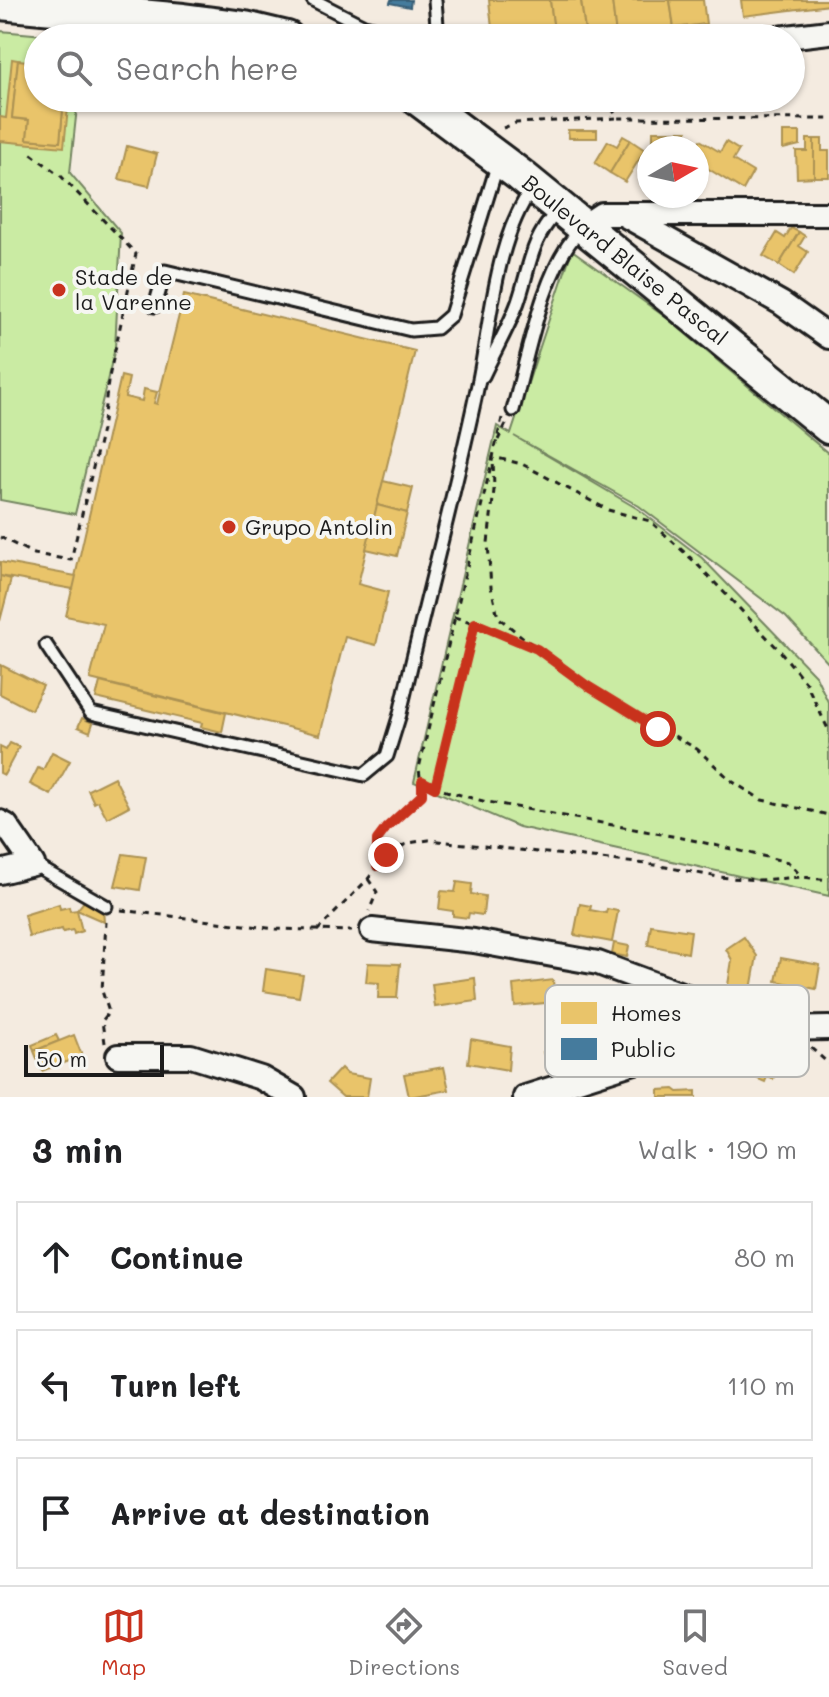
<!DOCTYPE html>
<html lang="en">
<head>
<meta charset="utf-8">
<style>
  :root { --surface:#fff; --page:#f6f6f6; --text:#202124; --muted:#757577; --line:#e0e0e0; --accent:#c8321e }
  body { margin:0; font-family:Mali,sans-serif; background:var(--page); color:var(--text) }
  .compass { position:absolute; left:637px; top:136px; width:72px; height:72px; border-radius:50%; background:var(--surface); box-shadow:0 2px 6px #0004; rotate:81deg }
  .scale { position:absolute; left:24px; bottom:20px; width:140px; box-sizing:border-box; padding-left:8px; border:4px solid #1c1c1c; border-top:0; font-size:22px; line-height:28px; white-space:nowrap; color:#1c1c1c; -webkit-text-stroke:6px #f6f6f2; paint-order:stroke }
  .stop { position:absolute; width:24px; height:24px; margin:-18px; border:6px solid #c8321e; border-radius:50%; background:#fff }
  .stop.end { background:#c8321e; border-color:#fff; box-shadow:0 2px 8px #0008 }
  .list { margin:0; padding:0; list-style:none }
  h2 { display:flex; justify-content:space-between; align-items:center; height:104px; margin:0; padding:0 32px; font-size:34px }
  h2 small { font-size:26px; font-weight:400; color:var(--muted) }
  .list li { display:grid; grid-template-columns:52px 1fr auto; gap:24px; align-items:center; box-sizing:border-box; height:112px; margin:0 16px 16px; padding:0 16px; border:2px solid var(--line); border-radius:0px }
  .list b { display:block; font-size:30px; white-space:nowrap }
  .list em { font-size:26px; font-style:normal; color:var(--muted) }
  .icon { flex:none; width:44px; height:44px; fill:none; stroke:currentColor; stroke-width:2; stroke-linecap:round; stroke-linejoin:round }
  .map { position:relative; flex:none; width:829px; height:1097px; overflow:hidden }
  .search { position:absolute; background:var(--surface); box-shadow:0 2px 6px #0004; left:24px; right:24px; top:24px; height:88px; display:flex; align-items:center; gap:20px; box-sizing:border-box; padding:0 28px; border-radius:44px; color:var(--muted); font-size:30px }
  .sheet { height:488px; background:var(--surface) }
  nav { display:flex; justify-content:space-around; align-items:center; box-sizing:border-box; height:112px; border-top:2px solid var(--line); background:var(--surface); font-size:22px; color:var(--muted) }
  nav a { display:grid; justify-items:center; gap:4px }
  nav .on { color:var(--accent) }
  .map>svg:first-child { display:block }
  .green { fill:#caeba3; stroke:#738460; stroke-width:2 }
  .homes { fill:#e9c46a; stroke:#ac9253; stroke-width:2 }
  .public { fill:#457b9d; stroke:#395e76; stroke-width:2 }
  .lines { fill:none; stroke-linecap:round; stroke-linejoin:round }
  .service-casing { stroke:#1c1c1c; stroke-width:17 }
  .minor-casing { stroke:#1c1c1c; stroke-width:28 }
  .secondary-casing { stroke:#1c1c1c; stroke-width:38 }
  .path { stroke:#1c1c1c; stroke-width:3; stroke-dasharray:6 6; stroke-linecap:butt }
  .service { stroke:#f6f6f2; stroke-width:11 }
  .minor { stroke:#f6f6f2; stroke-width:22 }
  .secondary { stroke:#f6f6f2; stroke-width:32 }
  .route { stroke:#c8321e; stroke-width:10 }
  .poi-dot { fill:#c8321e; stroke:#f6f6f2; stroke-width:3 }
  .labels { text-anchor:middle; stroke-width:8; stroke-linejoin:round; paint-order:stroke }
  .street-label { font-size:22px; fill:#1c1c1c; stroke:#f6f6f2 }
  .poi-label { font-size:22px; fill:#1c1c1c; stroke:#f6f6f2; text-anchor:start }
  .key { fill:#f6f6f2; stroke:#b5b5b2; stroke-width:2 }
  .key-label { font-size:22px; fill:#1c1c1c }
</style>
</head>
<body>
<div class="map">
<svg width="829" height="1097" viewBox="0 0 829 1097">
  <rect width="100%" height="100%" fill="#f4ebe0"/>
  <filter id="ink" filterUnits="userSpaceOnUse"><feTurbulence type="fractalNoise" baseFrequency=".0125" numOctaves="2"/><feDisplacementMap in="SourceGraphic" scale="16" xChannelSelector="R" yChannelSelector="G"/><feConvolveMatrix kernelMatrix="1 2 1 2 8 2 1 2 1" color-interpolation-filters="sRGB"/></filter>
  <g filter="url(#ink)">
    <g class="green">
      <polygon points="0,31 77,38 38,38 38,98 78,98 70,173 121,233 115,348 75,514 0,500"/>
      <polygon points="572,250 668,319 829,454 829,664 786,617 639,506 514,436 638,509 702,558 816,676 829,704 829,896 519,827 414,782 497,426 511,434"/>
    </g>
    <g class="homes">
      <polygon points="489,0 550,0 555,38 493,38"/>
      <polygon points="550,0 581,0 586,38 555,38"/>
      <polygon points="581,0 612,0 616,36 586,38"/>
      <polygon points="612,0 670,0 674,28 616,36"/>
      <polygon points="670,0 703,0 706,24 674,28"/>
      <polygon points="741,0 829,0 829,5 743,16"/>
      <polygon points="12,59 18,60 12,118 29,120 27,139 60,142 64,98 69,98 64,147 0,141 0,117 6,118"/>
      <polygon points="18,60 38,62 38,98 64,98 60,142 27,139 29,120 12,118"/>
      <polygon points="568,130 597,130 597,138 569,138"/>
      <polygon points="653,131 678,131 679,142 653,142"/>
      <polygon points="678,131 687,131 687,147 676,147 679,142"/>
      <polygon points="783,132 800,132 800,145 783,149"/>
      <polygon points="623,136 630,140 610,173 595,163 608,141 617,146"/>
      <polygon points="807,139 814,139 814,177 797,178 796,151 807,151"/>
      <polygon points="814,139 822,139 822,151 829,151 829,177 814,177"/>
      <polygon points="630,140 645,150 625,182 610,173"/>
      <polygon points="700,140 720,152 726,142 739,150 733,160 753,172 743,190 697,162 695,148"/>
      <polygon points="127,146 157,154 149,186 119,179"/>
      <polygon points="791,228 799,232 779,265 763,256 777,233 785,238"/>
      <polygon points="799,232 805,236 799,246 808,252 794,275 779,265"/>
      <polygon points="184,295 415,351 358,584 388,592 376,645 345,637 320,735 90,679 104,624 66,616 121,376 129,378 125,397 142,401 144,389 157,392 154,403 157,404"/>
      <polygon points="383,481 413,488 407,513 377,505"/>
      <polygon points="377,505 407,513 397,556 366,549"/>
      <polygon points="0,562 76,576 73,589 0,576"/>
      <polygon points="0,576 11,579 0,621"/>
      <polygon points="1,665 43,686 31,710 0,694"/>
      <polygon points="100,682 226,713 222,732 201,727 202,723 96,698"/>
      <polygon points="82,718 93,723 90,732 78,727"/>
      <polygon points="10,743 19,747 4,775 0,773 0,747 6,750"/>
      <polygon points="52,752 70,761 51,795 30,784 38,768 43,770"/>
      <polygon points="114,777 129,806 107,818 98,801 94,803 88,790"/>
      <polygon points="123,854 146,857 140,890 115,886"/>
      <polygon points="457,882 472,884 471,894 485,896 483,915 469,913 468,918 453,916 453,911 439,909 441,891 455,892"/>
      <polygon points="86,899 103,909 104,922 77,910"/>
      <polygon points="59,904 60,909 69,907 70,911 77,910 82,931 74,934 73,930 63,932 62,929 29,937 24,915"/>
      <polygon points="580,904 591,906 590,910 606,913 607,909 618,911 612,942 574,935"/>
      <polygon points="651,925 691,931 688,953 648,945"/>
      <polygon points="744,937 757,956 750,995 727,991 732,960 726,949"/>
      <polygon points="614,943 629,946 627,957 612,954"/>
      <polygon points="781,958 820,965 816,989 776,981"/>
      <polygon points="368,963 400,964 397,998 378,998 379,983 366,982"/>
      <polygon points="266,969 303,975 299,997 263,991"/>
      <polygon points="475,978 477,1001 435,1007 432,984"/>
      <polygon points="553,980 555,1002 515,1006 513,985"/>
      <polygon points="56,1035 59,1041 34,1051 32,1045"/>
      <polygon points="74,1035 82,1056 42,1071 34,1051"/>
      <polygon points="471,1039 510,1046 508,1070 468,1063"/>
      <polygon points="574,1040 580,1062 550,1074 543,1052"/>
      <polygon points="764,1065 777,1070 773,1079 767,1077 765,1082 758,1079"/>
      <polygon points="444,1067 449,1090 409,1097 404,1074"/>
      <polygon points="341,1068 347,1074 370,1078 367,1097 343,1097 327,1083"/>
      <polygon points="674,1089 678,1092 696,1091 696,1097 659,1097 659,1090"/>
    </g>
    <polygon class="public" points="391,0 411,0 410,7 390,3"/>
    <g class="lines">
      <g class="service-casing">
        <g id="service">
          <polyline points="313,0 364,26 419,38"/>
          <polyline points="435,0 438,38"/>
          <polyline points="155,306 165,271 411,330 436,328 451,315 498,163"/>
          <path d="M483,376C494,352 509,327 518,302C531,264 529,244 557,211"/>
          <path d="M513,410C528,356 542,270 580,230"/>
          <path d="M46,645L91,713L364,775L387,756L400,714C424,606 454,498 477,389C491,325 494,241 533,187"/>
          <polyline points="33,864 106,906"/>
        </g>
      </g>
      <g class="minor-casing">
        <g id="minor">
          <polyline points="778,38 829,32"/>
          <polyline points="624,215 781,303 829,337"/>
          <polyline points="584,226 602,214 829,214"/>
          <polyline points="0,822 6,825 33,864 0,872"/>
          <polyline points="372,930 474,941 598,963 692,998 735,1030 525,1097"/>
          <polyline points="735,1030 829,1028"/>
          <polyline points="118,1056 191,1056 261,1078 294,1097"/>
        </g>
      </g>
      <g class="secondary-casing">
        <g id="secondary">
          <polyline points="0,3 183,20 245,28 287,38"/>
          <polyline points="417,98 520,175 829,427"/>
        </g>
      </g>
      <g class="path">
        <polyline points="605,98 618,118 829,119"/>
        <polyline points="503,128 516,123 618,118"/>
        <polyline points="502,418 493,457 494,490 488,543 491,587 498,617 537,649"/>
        <polyline points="498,440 507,422"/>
        <polyline points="0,537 34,554 71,560 102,430 108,382 136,254 61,176 30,153"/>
        <polyline points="454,617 485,626 537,649 586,685 697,749 733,782 762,800 829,815"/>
        <polyline points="422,781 435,788 483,801 688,839 788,862 802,877"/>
        <polyline points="435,788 475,625"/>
        <polyline points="377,866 377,840 386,828 422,795 419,768 493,457 522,464 608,510 650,521 695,562 781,652 806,683 829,731"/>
        <polyline points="368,879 377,892 369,911"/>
        <polyline points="121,910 276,929 352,931"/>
        <polyline points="317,931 368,879 386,855 408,843 429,840 655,865 718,877 758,880 802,877 829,880"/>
        <polyline points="105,1043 102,1021 109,1012 102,991 106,922"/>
        <polyline points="811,1048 829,1064"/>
      </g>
      <use href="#service" class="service"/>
      <use href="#minor" class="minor"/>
      <use href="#secondary" class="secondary"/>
    </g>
  </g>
  <g class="lines" filter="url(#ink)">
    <polyline class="route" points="386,855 377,866 377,840 386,828 422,795 422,781 435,788 475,623 537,649 586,685 658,729"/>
  </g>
  <g class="poi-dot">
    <circle cx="59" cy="290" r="8"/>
    <circle cx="229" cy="527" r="8"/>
  </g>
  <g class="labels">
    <g class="street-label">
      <text transform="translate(625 260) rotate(39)" y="8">Boulevard Blaise Pascal</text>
    </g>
    <g class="poi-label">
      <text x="75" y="285">Stade de<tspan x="75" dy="25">la Varenne</tspan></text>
      <text x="245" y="535">Grupo Antolin</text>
    </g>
  </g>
  <rect x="545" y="985" width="264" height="92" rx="12" class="key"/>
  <rect x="561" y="1002" width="36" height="22" fill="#e9c46a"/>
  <rect x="561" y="1038" width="36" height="22" fill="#457b9d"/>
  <g class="key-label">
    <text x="611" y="1021">Homes</text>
    <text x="611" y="1057">Public</text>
  </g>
</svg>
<svg class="compass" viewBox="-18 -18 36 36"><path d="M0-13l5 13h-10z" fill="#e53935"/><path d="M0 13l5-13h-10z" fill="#757577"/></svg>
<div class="scale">50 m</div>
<div class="stop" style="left:658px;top:729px"></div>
<div class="stop end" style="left:386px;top:855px"></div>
<div class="search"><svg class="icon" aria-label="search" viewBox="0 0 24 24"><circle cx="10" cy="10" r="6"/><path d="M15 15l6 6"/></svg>Search here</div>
</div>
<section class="sheet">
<h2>3 min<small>Walk · 190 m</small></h2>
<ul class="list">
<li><svg class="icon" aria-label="ahead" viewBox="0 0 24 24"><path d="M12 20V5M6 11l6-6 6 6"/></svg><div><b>Continue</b></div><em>80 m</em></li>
<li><svg class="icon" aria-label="left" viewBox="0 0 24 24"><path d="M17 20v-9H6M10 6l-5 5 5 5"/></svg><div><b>Turn left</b></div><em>110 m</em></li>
<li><svg class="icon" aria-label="arrive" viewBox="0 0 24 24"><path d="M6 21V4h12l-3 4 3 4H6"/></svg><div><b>Arrive at destination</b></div></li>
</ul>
</section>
<nav>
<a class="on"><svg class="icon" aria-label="map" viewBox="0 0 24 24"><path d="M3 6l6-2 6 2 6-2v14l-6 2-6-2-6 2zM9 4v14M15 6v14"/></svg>Map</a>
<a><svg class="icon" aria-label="directions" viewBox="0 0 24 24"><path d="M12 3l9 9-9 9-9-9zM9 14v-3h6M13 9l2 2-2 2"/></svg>Directions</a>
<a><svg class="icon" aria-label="saved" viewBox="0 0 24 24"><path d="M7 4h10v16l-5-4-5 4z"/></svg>Saved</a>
</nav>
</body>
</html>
